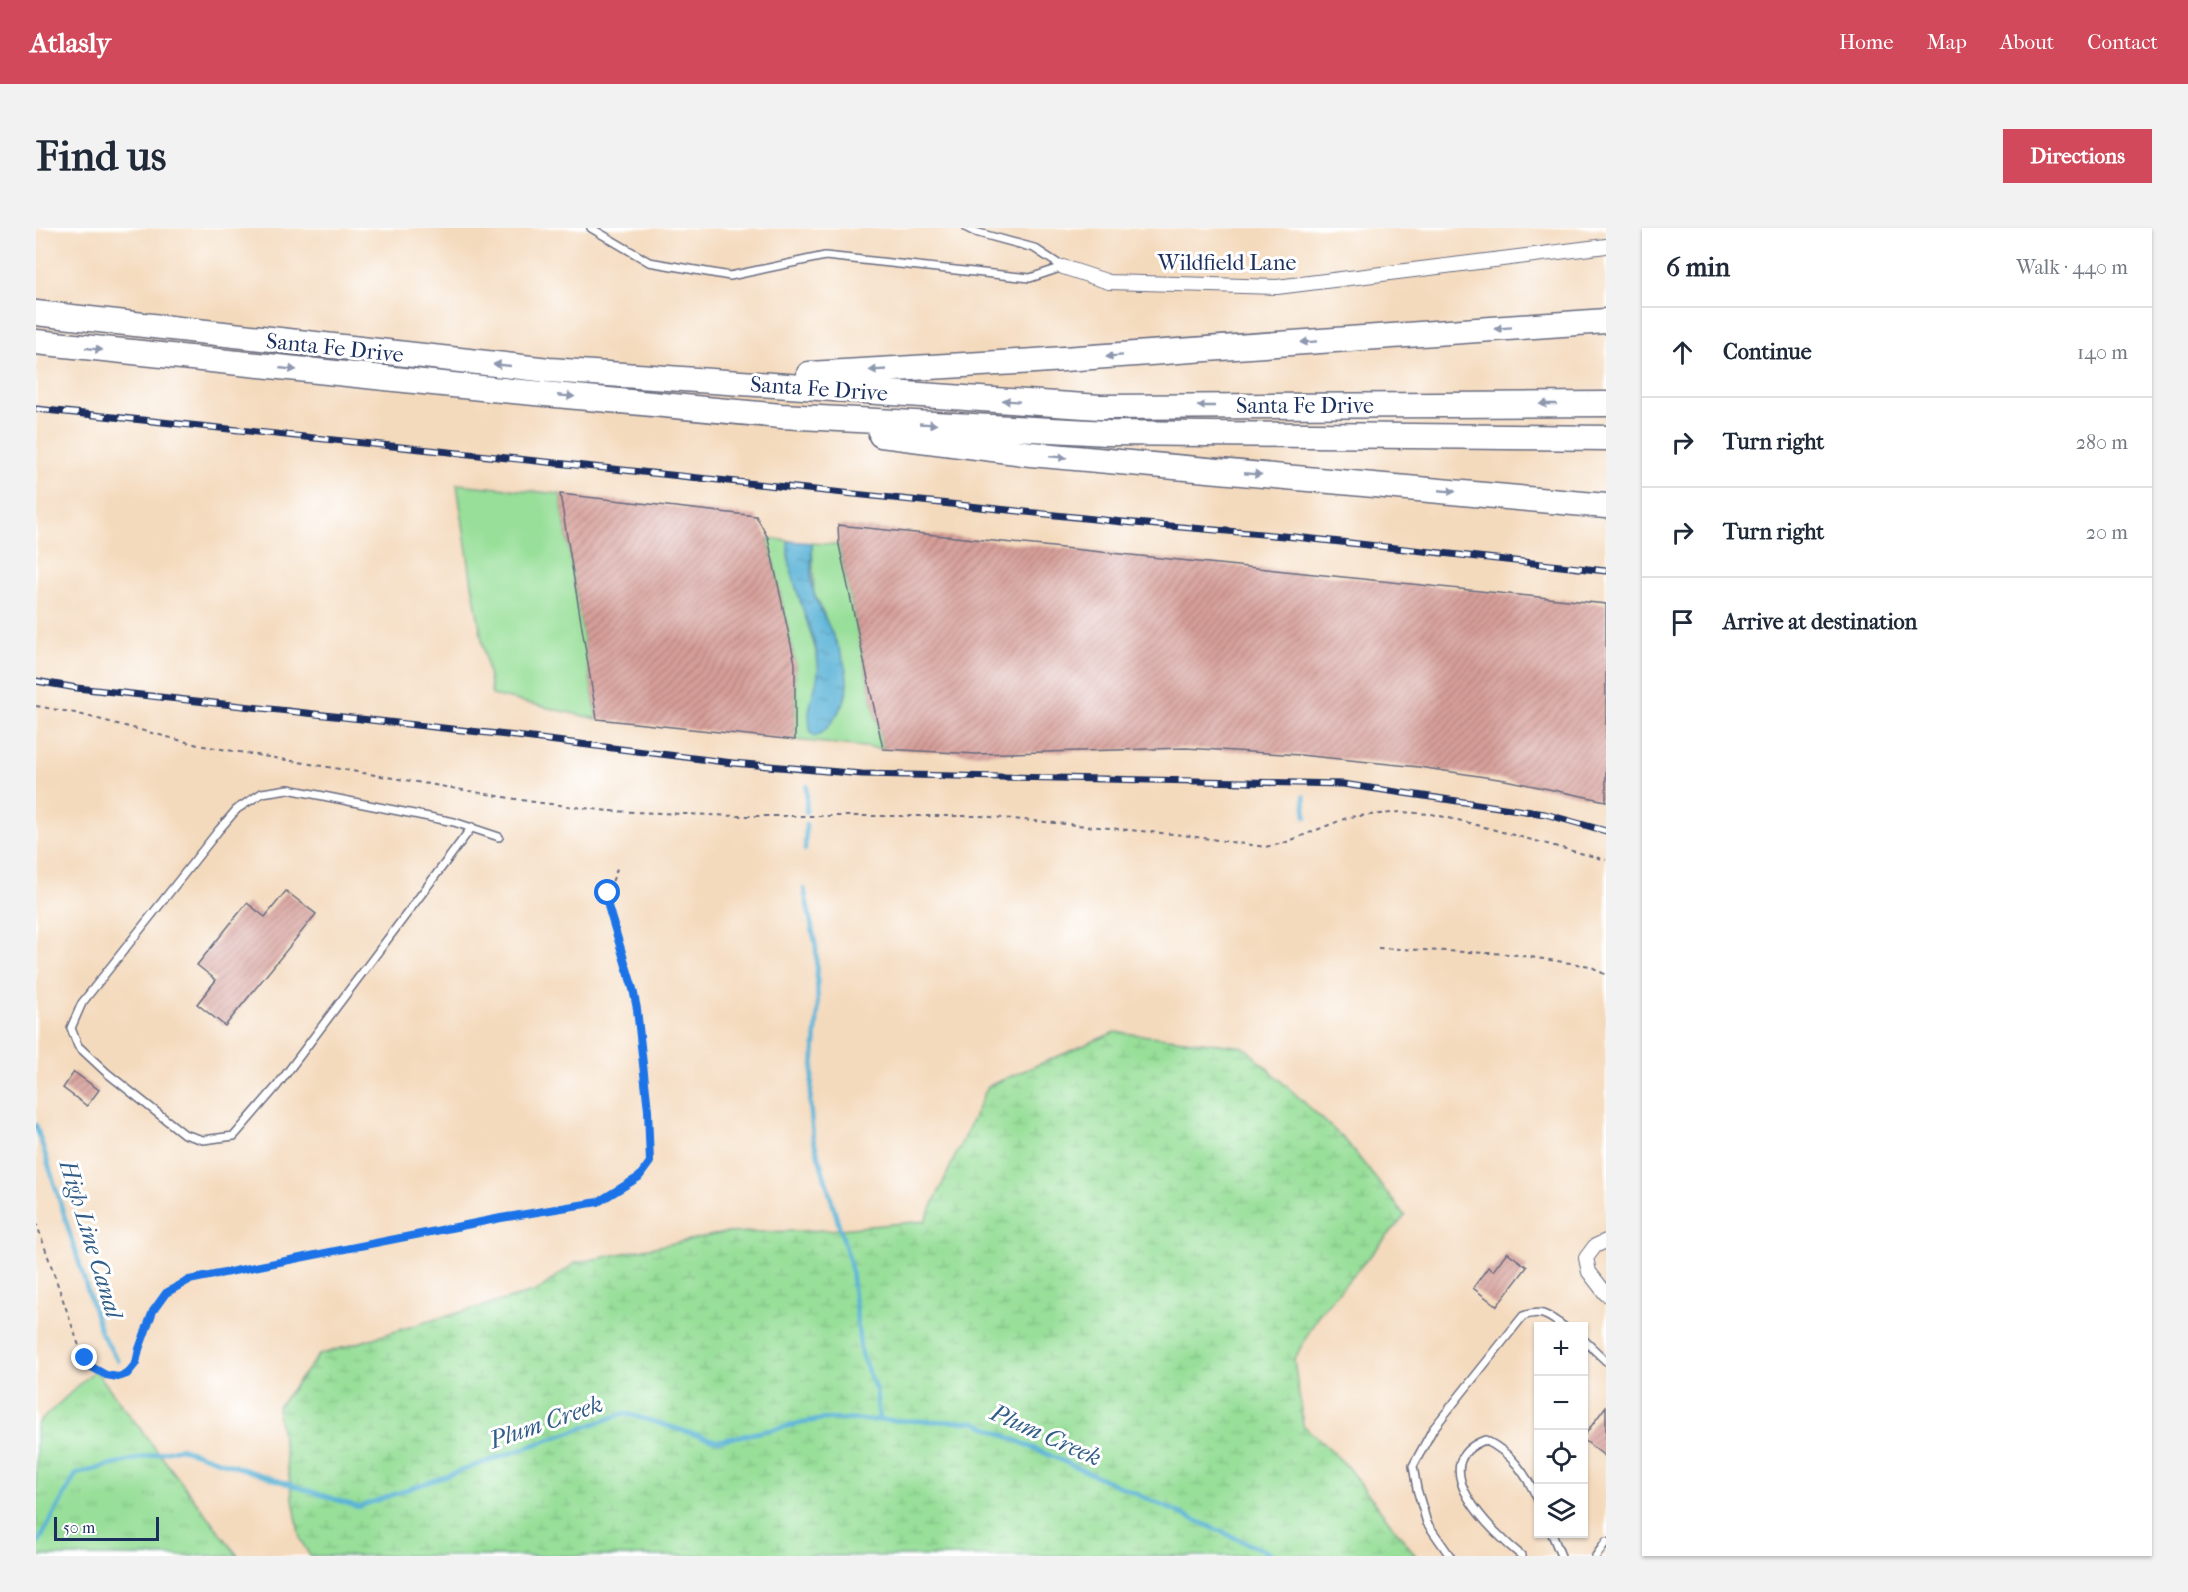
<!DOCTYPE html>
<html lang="en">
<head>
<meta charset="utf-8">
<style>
  :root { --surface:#fff; --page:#f2f2f3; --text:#1f2937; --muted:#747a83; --line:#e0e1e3; --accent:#d1495b }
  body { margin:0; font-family:"IM FELL French Canon",serif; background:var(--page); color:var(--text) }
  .controls { position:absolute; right:18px; bottom:18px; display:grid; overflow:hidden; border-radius:0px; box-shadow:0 2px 4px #0004 }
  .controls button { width:54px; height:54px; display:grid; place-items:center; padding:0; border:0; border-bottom:2px solid var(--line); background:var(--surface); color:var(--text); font:30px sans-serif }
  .scale { position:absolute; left:18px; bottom:15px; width:105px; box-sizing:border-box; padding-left:6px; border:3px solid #1b2f5e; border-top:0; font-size:16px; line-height:21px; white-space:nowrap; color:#1b2f5e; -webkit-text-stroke:4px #fff; paint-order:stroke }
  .stop { position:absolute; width:18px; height:18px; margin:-14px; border:4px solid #1a73e8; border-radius:50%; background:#fff }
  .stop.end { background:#1a73e8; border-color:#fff; box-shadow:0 2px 6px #0008 }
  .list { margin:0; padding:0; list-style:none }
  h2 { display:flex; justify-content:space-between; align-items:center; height:78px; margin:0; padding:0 24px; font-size:26px }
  h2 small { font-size:20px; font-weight:400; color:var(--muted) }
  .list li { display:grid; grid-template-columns:39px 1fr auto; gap:18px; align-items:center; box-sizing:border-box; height:90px; padding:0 24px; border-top:2px solid var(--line) }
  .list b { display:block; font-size:22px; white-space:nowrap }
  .list em { font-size:20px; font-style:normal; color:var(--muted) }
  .icon { flex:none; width:33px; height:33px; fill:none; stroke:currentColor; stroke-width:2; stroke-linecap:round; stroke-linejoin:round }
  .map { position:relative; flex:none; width:1570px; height:1328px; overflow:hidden; border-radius:0px }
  header { display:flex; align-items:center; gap:36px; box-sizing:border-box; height:84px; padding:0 30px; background:var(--accent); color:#fff }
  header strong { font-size:28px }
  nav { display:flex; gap:33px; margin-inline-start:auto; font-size:21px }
  .intro { display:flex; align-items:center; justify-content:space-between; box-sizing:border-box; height:144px; padding:0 36px }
  h1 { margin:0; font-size:42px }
  .button { padding:15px 27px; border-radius:0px; background:var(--accent); color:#fff; font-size:21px; font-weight:700 }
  main { display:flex; gap:36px; padding:0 36px }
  aside { flex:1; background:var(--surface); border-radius:0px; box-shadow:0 2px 4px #0004 }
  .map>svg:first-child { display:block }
  .green { fill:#98df99; stroke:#5a877c; stroke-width:1.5 }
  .wetland { fill:url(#wetland-marsh); stroke:#5a877c; stroke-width:1.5 }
  .park { fill:url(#park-tufts); stroke:#5a877c; stroke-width:1.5 }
  .water { fill:url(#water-ripples); stroke:#3a719a; stroke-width:1.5 }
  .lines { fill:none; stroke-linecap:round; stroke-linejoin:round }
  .stream { stroke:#5ab3d7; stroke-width:4.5 }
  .building { fill:url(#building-hatch) }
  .lane-casing { stroke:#676b7f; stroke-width:10 }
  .street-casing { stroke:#676b7f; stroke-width:16 }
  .highway-casing { stroke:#676b7f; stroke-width:27 }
  .path { stroke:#676b7f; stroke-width:2; stroke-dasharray:4.5 4.5; stroke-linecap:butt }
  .lane { stroke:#fff; stroke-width:7 }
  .street { stroke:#fff; stroke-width:14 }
  .highway { stroke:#fff; stroke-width:24 }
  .rail-casing { stroke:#1b2f5e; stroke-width:7 }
  .rail { stroke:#fff; stroke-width:4.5; stroke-dasharray:14; stroke-linecap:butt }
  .oneway { fill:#8d97ae }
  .route { stroke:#1a73e8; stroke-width:8 }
  .labels { text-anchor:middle; stroke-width:6; stroke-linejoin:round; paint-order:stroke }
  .street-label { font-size:22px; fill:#1b2f5e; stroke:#fff }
  .water-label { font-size:24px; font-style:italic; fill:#315d88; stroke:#fff }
</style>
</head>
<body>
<header>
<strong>Atlasly</strong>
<nav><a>Home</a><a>Map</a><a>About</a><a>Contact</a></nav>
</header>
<div class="intro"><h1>Find us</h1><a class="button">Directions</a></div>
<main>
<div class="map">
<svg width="1570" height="1328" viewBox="0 0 1570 1328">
  <defs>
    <pattern id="wetland-marsh" width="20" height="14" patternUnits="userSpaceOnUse" patternTransform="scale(1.5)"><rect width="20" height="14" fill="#98df99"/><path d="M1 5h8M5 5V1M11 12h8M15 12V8" fill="none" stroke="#82c086"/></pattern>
    <pattern id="park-tufts" width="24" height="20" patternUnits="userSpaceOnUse" patternTransform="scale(1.5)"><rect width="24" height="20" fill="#98df99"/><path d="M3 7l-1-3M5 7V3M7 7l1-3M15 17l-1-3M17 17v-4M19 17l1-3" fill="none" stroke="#82c086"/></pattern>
    <pattern id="water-ripples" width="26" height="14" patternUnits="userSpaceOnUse" patternTransform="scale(1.5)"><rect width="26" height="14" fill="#5ab3d7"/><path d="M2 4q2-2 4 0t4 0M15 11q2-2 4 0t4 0" fill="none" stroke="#4a92b2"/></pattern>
    <pattern id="building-hatch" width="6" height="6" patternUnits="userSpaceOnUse" patternTransform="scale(1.5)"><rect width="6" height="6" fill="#d79e98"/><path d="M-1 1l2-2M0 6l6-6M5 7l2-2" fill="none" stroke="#ae817f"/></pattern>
  </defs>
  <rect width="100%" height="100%" fill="#fff"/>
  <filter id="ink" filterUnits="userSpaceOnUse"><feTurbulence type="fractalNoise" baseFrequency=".0167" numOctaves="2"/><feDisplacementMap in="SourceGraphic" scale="12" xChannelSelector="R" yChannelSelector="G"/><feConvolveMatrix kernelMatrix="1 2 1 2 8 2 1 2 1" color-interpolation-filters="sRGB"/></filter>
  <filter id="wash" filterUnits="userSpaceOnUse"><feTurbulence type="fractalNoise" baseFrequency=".008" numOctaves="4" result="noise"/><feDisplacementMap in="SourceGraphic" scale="24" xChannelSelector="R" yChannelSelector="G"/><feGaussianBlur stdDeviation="1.35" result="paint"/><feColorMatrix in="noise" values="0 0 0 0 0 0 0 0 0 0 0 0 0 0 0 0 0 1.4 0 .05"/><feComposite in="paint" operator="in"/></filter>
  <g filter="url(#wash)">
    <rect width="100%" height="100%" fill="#f4dabd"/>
    <g class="green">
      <polygon points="421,256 524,266 561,491 456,467 436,356"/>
      <polygon points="732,310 753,313 752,330 779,420 783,440 781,457 776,471 782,507 793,497 808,476 811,462 810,444 787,384 778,365 776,315 803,317 847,521 759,512 759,435"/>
    </g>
    <polygon class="wetland" points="1079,804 1208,819 1310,913 1369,988 1283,1086 1258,1132 1267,1197 1309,1236 1380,1328 274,1328 264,1311 241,1180 283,1127 390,1094 501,1063 539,1035 688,1005 793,1002 889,993 952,858"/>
    <polygon class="park" points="59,1142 202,1328 0,1328 0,1197"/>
    <path class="water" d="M753,313L776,315C776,331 773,351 778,366C791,403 829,446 801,486C796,495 788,504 779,509L774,504C774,498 773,491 773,485C776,458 787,452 780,421C774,399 746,330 753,313Z"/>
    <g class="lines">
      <g class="stream">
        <polyline points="1268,568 1270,589"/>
        <polyline points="770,584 771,558"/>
        <polyline points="769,622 770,596"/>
        <polyline points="768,661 780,719 782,782 774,874 777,910 814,1034 825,1126 840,1162 843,1192"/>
        <polyline points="0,897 65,1105 82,1133"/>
        <polyline points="0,1319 40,1246 144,1220 322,1279 589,1185 681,1213 786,1191 939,1194 1240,1328"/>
      </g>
    </g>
    <g id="blocks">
      <g class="building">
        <polygon points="524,266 720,288 732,310 759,435 759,512 561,491"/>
        <polygon points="802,297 1570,376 1570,573 1469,552 1383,539 1264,527 1150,520 941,526 847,521 803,317"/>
        <polygon points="250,663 280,686 189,798 161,776 180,752 161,737 211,675 229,689"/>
        <polygon points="38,844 63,862 51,878 27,860"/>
        <polygon points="1471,1024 1491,1039 1461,1078 1437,1060 1452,1039 1457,1043"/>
        <polygon points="1570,1178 1570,1229 1548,1212 1548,1208"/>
      </g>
    </g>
  </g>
  <g filter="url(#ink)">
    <use href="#blocks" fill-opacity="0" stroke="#676b7f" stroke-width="1.5"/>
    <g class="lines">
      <g class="lane-casing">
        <g id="lane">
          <polyline points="555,0 613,34 694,48 789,28 994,50 1027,39"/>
          <polyline points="931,0 939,4 998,20 1027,39"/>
          <polyline points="436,599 241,858 198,908 167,912 148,906 71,845 42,818 35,800 46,775 182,603 201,581 226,565 252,561 418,594 463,609"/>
          <polyline points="1548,1112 1570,1133"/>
          <polyline points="1516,1306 1525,1328"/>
          <path d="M1414,1328L1391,1295L1381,1261L1377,1238L1397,1201L1487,1088C1506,1081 1512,1088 1527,1098"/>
          <path d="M1486,1328C1457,1305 1385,1236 1449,1212C1476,1225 1490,1246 1502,1272"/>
          <polyline points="1560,1328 1570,1314"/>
        </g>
      </g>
      <g class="street-casing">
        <g id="street">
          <polyline points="1027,39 1073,54 1241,59 1570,18"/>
          <polyline points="1570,1013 1559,1018 1550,1030 1553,1044 1570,1066"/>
        </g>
      </g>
      <g class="highway-casing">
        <g id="highway">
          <polyline points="0,85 513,142 1064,179 1570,176"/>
          <polyline points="0,114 455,161 745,188 1072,205 1570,210"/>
          <polyline points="773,146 999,133 1570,93"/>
          <polyline points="845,207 995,226 1570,278"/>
        </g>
      </g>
      <g class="path">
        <polyline points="0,478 39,485 162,517 498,574 573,583 700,588 945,588 1147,607 1229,619 1248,615 1313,589 1365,584 1395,586 1422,592 1570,632"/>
        <polyline points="1342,720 1474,726 1554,738 1570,747"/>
        <path d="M0,994L43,1118C50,1132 57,1145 75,1148C97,1151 98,1137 103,1120C107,1108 111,1092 118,1081C127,1067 138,1060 153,1052L465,990L562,974L604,949L614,934L611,882L601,781L597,761L572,678V665L582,638"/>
      </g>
      <use href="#lane" class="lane"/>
      <use href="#street" class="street"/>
      <use href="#highway" class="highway"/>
      <g class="rail-casing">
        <g id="rail">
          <polyline points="0,181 1087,294 1259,309 1570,343"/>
          <polyline points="0,453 41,460 480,508 697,535 826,546 1307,556 1509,586 1570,603"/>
        </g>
      </g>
      <use href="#rail" class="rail"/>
    </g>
    <defs><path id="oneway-solid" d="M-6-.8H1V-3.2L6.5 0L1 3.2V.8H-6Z" transform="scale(1.5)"/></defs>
    <g class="oneway">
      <use href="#oneway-solid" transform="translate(1467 100) rotate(176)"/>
      <use href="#oneway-solid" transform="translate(1273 114) rotate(176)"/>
      <use href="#oneway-solid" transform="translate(58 121) rotate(7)"/>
      <use href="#oneway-solid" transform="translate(1078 128) rotate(176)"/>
      <use href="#oneway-solid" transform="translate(466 137) rotate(-174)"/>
      <use href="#oneway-solid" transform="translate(252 141) rotate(6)"/>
      <use href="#oneway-solid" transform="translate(842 142) rotate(177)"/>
      <use href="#oneway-solid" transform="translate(530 168) rotate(5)"/>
      <use href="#oneway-solid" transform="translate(975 173) rotate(-176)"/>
      <use href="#oneway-solid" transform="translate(1512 176) rotate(180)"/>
      <use href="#oneway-solid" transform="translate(1170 178) rotate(180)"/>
      <use href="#oneway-solid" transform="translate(892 196) rotate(3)"/>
      <use href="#oneway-solid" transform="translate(1022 229) rotate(5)"/>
      <use href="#oneway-solid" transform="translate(1217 246) rotate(5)"/>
      <use href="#oneway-solid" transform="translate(1411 263) rotate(5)"/>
    </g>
  </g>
  <g class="lines" filter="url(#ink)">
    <polyline class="route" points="49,1130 52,1137 70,1147 82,1149 91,1146 100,1135 103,1121 117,1083 130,1065 153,1052 465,990 562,974 603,949 614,934 612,882 601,781 597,761 572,678 572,665"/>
  </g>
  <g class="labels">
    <g class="street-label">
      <text x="1191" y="42">Wildfield Lane</text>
      <text transform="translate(299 119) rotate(6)" y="8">Santa Fe Drive</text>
      <text transform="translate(783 160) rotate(4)" y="8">Santa Fe Drive</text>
      <text x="1269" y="185">Santa Fe Drive</text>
    </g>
    <g class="water-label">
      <text transform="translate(55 1011) rotate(73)" y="8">High Line Canal</text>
      <text transform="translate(510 1194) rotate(-19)" y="8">Plum Creek</text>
      <text transform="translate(1010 1207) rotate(24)" y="8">Plum Creek</text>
    </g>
  </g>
</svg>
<div class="controls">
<button>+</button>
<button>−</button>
<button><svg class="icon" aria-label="locate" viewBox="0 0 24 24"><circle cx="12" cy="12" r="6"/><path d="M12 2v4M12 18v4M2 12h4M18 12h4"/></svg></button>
<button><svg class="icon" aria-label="layers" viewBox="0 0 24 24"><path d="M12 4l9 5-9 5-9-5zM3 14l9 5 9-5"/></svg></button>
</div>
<div class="scale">50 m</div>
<div class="stop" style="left:572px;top:665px"></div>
<div class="stop end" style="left:49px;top:1130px"></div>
</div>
<aside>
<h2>6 min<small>Walk · 440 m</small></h2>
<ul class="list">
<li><svg class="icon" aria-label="ahead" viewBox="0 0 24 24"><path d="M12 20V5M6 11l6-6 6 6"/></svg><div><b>Continue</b></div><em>140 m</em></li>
<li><svg class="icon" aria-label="right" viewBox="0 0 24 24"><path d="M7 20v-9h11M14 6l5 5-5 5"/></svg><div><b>Turn right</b></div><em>280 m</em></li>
<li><svg class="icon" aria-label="right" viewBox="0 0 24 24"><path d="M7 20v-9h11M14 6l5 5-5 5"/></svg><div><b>Turn right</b></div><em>20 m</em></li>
<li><svg class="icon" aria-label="arrive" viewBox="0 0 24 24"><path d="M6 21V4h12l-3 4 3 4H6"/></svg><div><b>Arrive at destination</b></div></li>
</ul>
</aside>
</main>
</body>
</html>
